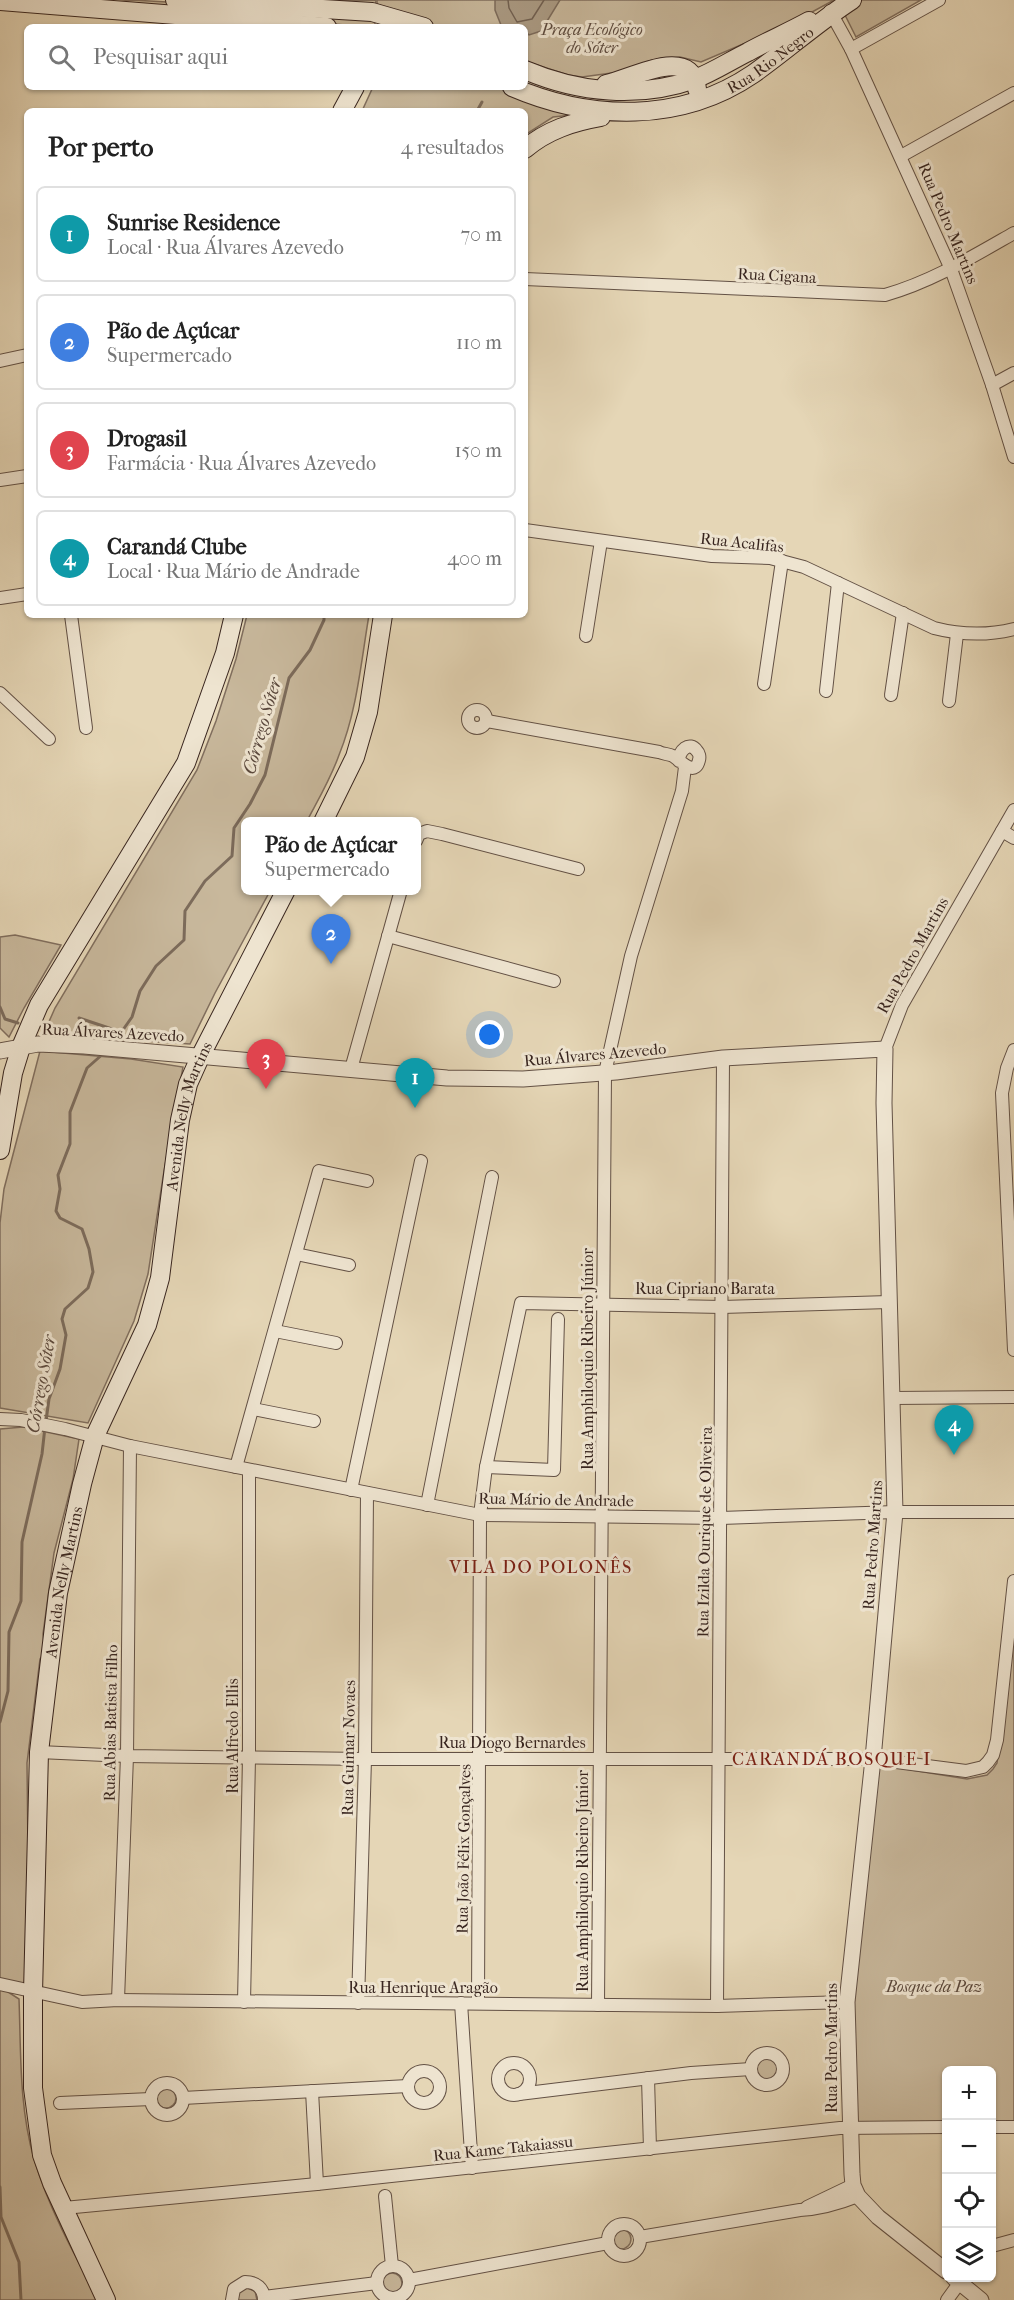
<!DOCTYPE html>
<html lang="pt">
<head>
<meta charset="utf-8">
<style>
  :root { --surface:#fff; --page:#f6f6f6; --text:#222; --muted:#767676; --line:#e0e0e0; --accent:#8f2418 }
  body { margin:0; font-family:"IM FELL French Canon",serif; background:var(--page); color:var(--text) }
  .controls { position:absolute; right:18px; bottom:18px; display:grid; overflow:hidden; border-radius:9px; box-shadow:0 2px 4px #0004 }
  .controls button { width:54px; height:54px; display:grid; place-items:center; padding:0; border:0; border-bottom:2px solid var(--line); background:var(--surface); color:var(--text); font:30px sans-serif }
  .you { position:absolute; left:490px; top:1035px; width:21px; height:21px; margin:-15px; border:4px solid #fff; border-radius:50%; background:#1a73e8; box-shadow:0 0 0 9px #1a73e833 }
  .badge { display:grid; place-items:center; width:39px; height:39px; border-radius:50%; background:var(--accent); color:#fff; font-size:20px; font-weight:700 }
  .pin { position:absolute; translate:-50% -50px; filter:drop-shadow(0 2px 3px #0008) }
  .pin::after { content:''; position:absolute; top:32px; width:21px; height:18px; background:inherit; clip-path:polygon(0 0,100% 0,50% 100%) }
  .popup { position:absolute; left:241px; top:817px; width:180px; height:78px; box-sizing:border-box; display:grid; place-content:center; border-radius:9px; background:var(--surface); filter:drop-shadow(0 2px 4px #0005); font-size:20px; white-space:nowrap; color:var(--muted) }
  .popup b { font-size:22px; color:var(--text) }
  .popup::after { content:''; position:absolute; left:50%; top:100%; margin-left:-12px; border:12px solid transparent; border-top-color:var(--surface) }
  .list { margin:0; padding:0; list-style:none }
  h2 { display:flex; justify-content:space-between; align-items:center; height:78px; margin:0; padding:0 24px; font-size:26px }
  h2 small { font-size:20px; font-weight:400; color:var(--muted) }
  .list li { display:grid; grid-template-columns:39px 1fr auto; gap:18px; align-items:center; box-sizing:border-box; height:96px; margin:0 12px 12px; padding:0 12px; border:2px solid var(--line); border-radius:9px }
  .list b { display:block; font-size:22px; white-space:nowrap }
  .list p { margin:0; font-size:20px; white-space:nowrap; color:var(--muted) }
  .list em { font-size:20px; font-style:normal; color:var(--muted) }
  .icon { flex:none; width:33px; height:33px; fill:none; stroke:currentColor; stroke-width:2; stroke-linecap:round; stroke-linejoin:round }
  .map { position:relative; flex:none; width:1014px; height:2300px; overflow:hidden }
  .search { position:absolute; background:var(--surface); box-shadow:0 2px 4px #0004; left:24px; top:24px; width:504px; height:66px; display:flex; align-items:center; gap:15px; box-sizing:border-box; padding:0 21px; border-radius:9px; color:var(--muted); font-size:22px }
  .panel { position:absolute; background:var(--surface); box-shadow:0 2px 4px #0004; left:24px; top:108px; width:504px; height:510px; border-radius:9px }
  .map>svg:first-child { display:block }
  .green { fill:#c8b89c; stroke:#806e5e; stroke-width:1.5 }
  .water { fill:#aa9a83; stroke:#7c6b5b; stroke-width:1.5 }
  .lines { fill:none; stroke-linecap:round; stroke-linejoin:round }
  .shore { stroke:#716051; stroke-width:1.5 }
  .stream { stroke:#7c6b5b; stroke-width:3 }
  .minor-casing { stroke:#635145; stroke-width:14 }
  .tertiary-casing { stroke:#635145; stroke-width:17 }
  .secondary-casing { stroke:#38251f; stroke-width:20 }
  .minor { stroke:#eee4d0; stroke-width:12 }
  .tertiary { stroke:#eee4d0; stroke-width:15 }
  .secondary { stroke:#eee4d0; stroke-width:18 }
  .labels { text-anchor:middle; stroke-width:6; stroke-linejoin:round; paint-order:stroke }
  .park-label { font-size:16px; font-style:italic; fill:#5c4a3e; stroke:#eee4d0 }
  .street-label { font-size:16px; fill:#38251f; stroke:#eee4d0 }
  .water-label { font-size:18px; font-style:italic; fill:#5a483d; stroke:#eee4d0 }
  .neighbourhood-label { font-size:18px; letter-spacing:1.5px; fill:#7a1f14; stroke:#eee4d0 }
</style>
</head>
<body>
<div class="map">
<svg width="1014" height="2300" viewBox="0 0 1014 2300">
  <rect width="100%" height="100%" fill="#e5d6b6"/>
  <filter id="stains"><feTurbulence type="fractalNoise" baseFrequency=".00333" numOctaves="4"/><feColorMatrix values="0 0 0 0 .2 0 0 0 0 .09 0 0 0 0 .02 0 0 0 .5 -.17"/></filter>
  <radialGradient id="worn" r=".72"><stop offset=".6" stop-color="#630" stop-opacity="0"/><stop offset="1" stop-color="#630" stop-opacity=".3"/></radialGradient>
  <g class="green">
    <polygon points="132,0 167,2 376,0 375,11 378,12 374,27 367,27 105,3"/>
    <polygon points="377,0 834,0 790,24 701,62 680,57 652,60 619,72 582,77 568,75 525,61 525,27 435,27 377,4"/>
    <polygon points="862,0 921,0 856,37 844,13"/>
    <polygon points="373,87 498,87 572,115 553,117 525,135 525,111 362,111"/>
    <path d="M247,615H369C361,662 357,711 339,755C331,778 318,800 307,821L246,822V890L270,891L215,993L190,1044L47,1035L44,1033L55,1008L197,770L216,721L236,659Z"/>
    <polygon points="15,935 61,945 24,1008 9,1037 0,1028 0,937"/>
    <polygon points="40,1051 131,1059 183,1067 164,1171 148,1274 134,1321 88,1423 0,1408 0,1223 4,1189"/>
    <path d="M23,1427L79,1439L73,1479L54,1553L43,1634L45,1652L40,1659L27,1763L28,1853L26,1992L5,1990L19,1999C21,2052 19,2107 34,2159C49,2209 74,2254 99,2300H0V1429Z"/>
    <polygon points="1014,1604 1014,2127 992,2127 992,2070 946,2070 946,2127 857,2128 851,2007 874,1764 967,1779 987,1775 993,1769 997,1763 1000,1741"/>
    <circle cx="767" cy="2069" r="11"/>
    <circle cx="166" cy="2098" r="10"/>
    <circle cx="621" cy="2239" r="10"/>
    <circle cx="392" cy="2283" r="10"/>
    <polygon points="247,2288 255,2291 257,2300 237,2300 239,2291"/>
  </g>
  <polygon class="water" points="495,0 560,0 541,31 529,35 525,31 525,27 501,25 495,10"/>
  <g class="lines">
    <polyline class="shore" points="508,0 509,8 517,22 532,19 544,0"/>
    <g class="stream">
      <polyline points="477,111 482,102"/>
      <polyline points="0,1007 5,1019 18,1023"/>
      <polyline points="79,1018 112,1029 116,1040"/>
      <polyline points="113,1044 132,1017 140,991 156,966 184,940 185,911 205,881 232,856 234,828 250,804 265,775 289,678 310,650 324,620 324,615"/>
      <polyline points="46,1421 49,1399 60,1369 66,1335 62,1319 65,1309 88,1288 93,1272 89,1249 82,1229 60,1218 56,1211 60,1189 58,1175 70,1144 70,1112 87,1068 104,1053"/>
      <polyline points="0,1722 8,1691 9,1632 21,1601 22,1542 42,1454 45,1427"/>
      <polyline points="0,2187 1,2217 19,2262 21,2300"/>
    </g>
    <g class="minor-casing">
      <g id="minor">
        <polyline points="830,11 851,49 951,269 992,385 1014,457"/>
        <polyline points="851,49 939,0"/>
        <polyline points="901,156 1014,93"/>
        <path d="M525,279L885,295C931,282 972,257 1014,233"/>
        <polyline points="0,361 27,355"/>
        <polyline points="992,385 1014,373"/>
        <polyline points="0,480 27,476"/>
        <path d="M525,530L712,556L770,558L804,567L934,628C961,635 986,636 1014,629"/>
        <polyline points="0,598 27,594"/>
        <polyline points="71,615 86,728"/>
        <polyline points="586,636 601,541"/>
        <polyline points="764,684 782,561"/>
        <polyline points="826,691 838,583"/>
        <polyline points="0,693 49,739"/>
        <polyline points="891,695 903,613"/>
        <polyline points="949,701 957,634"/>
        <circle cx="477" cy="719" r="9"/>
        <path d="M487,721L659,752C663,754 669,754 673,756C680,760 695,778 699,760C700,757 699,753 697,751C689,740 679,751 679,761"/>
        <polyline points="1002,831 1014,838"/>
        <polyline points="416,841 419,834 427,831 442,834 578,869"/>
        <polyline points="388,936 554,981"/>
        <polyline points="885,1049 902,1005 1014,810"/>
        <polyline points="1014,1050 1007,1068 1002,1093 1014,1350"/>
        <polyline points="351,1069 401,890"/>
        <polyline points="296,1254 349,1265"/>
        <polyline points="275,1331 336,1343"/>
        <polyline points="893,1398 1014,1397"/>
        <polyline points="253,1409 314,1421"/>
        <polyline points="0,1419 21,1420 65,1429 130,1446 480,1515 721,1518 895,1512 1014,1512"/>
        <polyline points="236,1467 319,1171 367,1181"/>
        <polyline points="486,1467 554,1470 558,1319"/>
        <polyline points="351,1490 421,1161"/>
        <polyline points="427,1505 492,1177"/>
        <polyline points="39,1752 127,1756 365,1759 873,1759 966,1771 983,1767 988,1762 993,1755 997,1740 1014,1581"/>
        <polyline points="0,1984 82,2002 118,2000 717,2006 847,2002"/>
        <polyline points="118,2000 127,1756 130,1446"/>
        <polyline points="244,2002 249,1758 249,1470"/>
        <polyline points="358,2003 365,1759 367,1493"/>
        <polyline points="461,2003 472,2168"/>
        <polyline points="478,2003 480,1515 486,1467 521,1303 722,1307 889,1302"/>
        <polyline points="598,2005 605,1073 631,956 682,791 685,767"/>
        <polyline points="717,2006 723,1058"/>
        <circle cx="767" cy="2069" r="16"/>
        <circle cx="514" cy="2079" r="16"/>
        <circle cx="424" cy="2087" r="16"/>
        <polyline points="648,2078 650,2149"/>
        <circle cx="167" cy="2099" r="16"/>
        <polyline points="312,2091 317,2184"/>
        <polyline points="519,2094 691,2073 751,2069"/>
        <polyline points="183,2098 408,2086"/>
        <polyline points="60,2103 151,2099"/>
        <polyline points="992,2127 1014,2127"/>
        <polyline points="385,2196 392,2266"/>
        <polyline points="807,2207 853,2185"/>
        <polyline points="64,2208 317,2184 840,2128 946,2127"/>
        <circle cx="624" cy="2240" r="16"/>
        <path d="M640,2237L800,2210C821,2209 838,2204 858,2196"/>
        <polyline points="992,2246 1014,2240"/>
        <circle cx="393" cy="2282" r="16"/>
        <polyline points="409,2280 608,2243"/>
        <polyline points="264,2297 377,2283"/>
        <path d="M232,2300L234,2289L245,2282C256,2282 264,2288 264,2300"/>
        <polyline points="947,2300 963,2278"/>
      </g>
    </g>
    <g class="tertiary-casing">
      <g id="tertiary">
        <polyline points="0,1051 38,1044 84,1046 447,1078 523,1079 616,1072 723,1058 885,1049 884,1103 895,1512 873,1759 847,2002 852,2174 853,2185 858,2196 878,2217 946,2271"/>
        <polyline points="954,2278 981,2300"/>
      </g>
    </g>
    <g class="secondary-casing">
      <g id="secondary">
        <polyline points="175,0 372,12 424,27"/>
        <polyline points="0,1 327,27"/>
        <path d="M525,70C579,93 639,99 695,79C713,72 730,61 748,52C768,41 789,32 809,21"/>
        <path d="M606,84C631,79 693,44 697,89"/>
        <path id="s1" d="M512,87C591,121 681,123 753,74C787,50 818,22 852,0"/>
        <polyline points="342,111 355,87"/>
        <path d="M525,149C547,130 573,122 601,117"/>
        <polyline points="323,822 355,757 368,712 383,615"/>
        <polyline points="0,1150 13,1073 21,1047 39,1005 186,763 225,653 234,615"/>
        <path id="s2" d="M106,2300L52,2183L42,2155L33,2088V1993L39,1752L58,1593L82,1484L95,1436L147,1325L160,1278L180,1120L188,1084L201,1055L286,890"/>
      </g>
    </g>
    <use href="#minor" class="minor"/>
    <use href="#tertiary" class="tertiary"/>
    <use href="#secondary" class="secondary"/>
  </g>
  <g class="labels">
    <g class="park-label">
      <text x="592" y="35">Praça Ecológico<tspan x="592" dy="18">do Sóter</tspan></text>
      <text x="934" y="1992">Bosque da Paz</text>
    </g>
    <g class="street-label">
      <text dy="6" stroke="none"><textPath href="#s1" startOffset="274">Rua Rio Negro</textPath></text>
      <text transform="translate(949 223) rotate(67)" y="6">Rua Pedro Martins</text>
      <text transform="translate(777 275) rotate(3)" y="6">Rua Cigana</text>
      <text transform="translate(742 542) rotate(6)" y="6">Rua Acalifas</text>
      <text transform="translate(912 955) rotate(-61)" y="6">Rua Pedro Martins</text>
      <text transform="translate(113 1032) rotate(3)" y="6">Rua Álvares Azevedo</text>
      <text transform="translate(595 1054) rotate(-5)" y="6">Rua Álvares Azevedo</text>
      <text dy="6" stroke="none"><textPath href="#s2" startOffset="1220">Avenida Nelly Martins</textPath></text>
      <text x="705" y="1294">Rua Cipriano Barata</text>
      <text transform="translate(587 1359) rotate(-90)" y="6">Rua Amphiloquio Ribeiro Júnior</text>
      <text transform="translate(556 1499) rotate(1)" y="6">Rua Mário de Andrade</text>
      <text transform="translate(704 1532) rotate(-89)" y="6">Rua Izilda Ourique de Oliveira</text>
      <text transform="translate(872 1545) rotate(-86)" y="6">Rua Pedro Martins</text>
      <text dy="6" stroke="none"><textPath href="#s2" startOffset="734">Avenida Nelly Martins</textPath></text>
      <text transform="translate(110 1723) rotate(-89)" y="6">Rua Abias Batista Filho</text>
      <text transform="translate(232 1736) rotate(-90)" y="6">Rua Alfredo Ellis</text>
      <text x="512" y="1748">Rua Diogo Bernardes</text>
      <text transform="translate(348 1748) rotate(-89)" y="6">Rua Guimar Novaes</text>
      <text transform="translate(463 1849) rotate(-89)" y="6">Rua João Félix Gonçalves</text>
      <text transform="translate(582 1881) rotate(-90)" y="6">Rua Amphiloquio Ribeiro Júnior</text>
      <text x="423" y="1993">Rua Henrique Aragão</text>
      <text transform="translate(831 2048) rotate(-90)" y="6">Rua Pedro Martins</text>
      <text transform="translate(503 2148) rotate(-6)" y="6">Rua Kame Takaiassu</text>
    </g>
    <g class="water-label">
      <text transform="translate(262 726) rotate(-74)" y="6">Córrego Sóter</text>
      <text transform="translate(41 1384) rotate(-80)" y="6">Córrego Sóter</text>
    </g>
    <g class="neighbourhood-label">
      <text x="541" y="1573">VILA DO POLONÊS</text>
      <text x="832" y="1765">CARANDÁ BOSQUE I</text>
    </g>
  </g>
  <rect width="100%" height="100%" filter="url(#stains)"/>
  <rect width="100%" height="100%" fill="url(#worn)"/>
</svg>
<div class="controls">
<button>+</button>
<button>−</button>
<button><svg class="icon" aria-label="locate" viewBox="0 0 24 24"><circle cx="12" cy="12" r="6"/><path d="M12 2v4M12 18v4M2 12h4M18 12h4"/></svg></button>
<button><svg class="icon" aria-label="layers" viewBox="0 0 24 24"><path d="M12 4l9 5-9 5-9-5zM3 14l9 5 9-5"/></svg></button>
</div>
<div class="you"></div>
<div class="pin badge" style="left:415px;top:1108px;background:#0f9aa8">1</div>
<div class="pin badge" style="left:331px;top:964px;background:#3f7fe0">2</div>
<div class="popup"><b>Pão de Açúcar</b>Supermercado</div>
<div class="pin badge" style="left:266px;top:1089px;background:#e0444e">3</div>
<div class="pin badge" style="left:954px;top:1455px;background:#0f9aa8">4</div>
<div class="search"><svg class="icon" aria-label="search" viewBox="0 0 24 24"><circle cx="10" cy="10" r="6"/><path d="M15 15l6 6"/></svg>Pesquisar aqui</div>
<section class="panel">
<h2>Por perto<small>4 resultados</small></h2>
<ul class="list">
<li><span class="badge" style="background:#0f9aa8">1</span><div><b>Sunrise Residence</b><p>Local · Rua Álvares Azevedo</p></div><em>70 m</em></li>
<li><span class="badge" style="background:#3f7fe0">2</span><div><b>Pão de Açúcar</b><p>Supermercado</p></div><em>110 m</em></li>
<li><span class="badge" style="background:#e0444e">3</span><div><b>Drogasil</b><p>Farmácia · Rua Álvares Azevedo</p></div><em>150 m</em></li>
<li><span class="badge" style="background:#0f9aa8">4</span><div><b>Carandá Clube</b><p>Local · Rua Mário de Andrade</p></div><em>400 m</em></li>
</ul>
</section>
</div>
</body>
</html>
